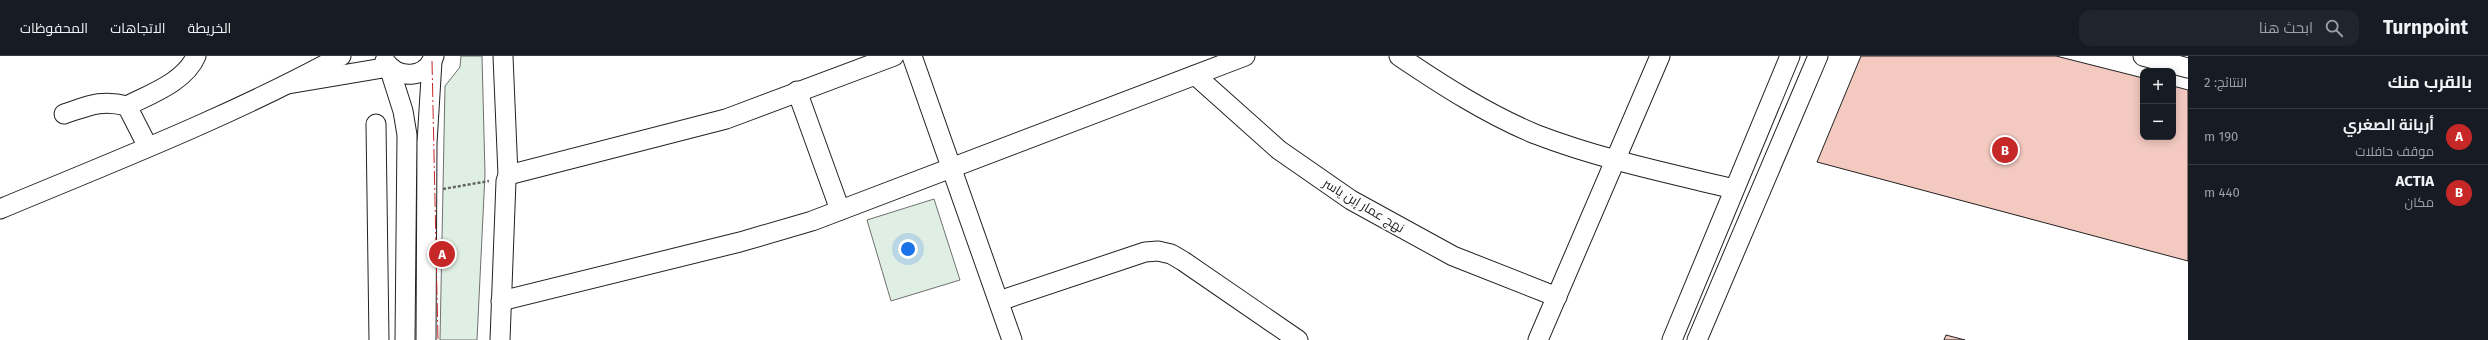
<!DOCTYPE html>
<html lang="ar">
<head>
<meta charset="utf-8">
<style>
  :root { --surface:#171b24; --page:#20242c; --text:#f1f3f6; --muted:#9ea1a6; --line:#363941; --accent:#c62828 }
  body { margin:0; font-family:"Fira Sans",Cairo,sans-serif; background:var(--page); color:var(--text); direction:rtl }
  .controls { position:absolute; right:12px; top:12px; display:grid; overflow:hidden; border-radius:8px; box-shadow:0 2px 10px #0003 }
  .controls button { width:36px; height:36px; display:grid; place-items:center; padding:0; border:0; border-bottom:1px solid var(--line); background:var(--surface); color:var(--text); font:20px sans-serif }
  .you { position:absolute; left:908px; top:193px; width:14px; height:14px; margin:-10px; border:3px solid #fff; border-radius:50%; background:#1a73e8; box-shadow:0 0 0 6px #1a73e833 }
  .badge { display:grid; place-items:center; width:26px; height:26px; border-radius:50%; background:var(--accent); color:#fff; font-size:13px; font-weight:700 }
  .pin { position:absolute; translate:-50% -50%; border:2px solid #fff; box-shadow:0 1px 4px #0006 }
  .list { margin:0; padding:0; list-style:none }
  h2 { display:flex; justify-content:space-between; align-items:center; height:52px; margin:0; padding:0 16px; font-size:17px }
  h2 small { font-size:13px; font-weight:400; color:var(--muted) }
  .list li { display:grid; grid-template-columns:26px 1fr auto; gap:12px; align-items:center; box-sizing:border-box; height:56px; padding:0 16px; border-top:1px solid var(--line) }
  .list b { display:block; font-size:15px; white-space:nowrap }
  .list p { margin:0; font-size:13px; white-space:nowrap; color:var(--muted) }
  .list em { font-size:13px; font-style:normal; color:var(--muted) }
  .icon { flex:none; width:22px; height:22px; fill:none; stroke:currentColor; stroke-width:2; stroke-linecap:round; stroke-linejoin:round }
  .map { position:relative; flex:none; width:2188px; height:284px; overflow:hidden; direction:ltr }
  header { display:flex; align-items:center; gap:24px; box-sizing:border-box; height:56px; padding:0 20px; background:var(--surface); border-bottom:1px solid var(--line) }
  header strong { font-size:19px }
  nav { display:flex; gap:22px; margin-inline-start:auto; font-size:14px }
  .search { width:280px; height:36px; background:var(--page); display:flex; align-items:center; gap:10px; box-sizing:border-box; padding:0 14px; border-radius:12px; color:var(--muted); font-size:15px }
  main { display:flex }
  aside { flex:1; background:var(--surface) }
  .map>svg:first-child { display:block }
  .green { fill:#e0efe3; stroke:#6f6f6f }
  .building { fill:#f3c9c0; stroke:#222 }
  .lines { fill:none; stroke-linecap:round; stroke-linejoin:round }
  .minor-casing { stroke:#222; stroke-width:21 }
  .path { stroke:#646464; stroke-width:2.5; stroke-dasharray:3 2; stroke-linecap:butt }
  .minor { stroke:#fff; stroke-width:19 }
  .power { stroke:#c62828; stroke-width:1; stroke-dasharray:14 3 2 3; stroke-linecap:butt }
  .labels { text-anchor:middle; stroke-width:3; stroke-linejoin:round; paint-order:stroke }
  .street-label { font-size:13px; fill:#222; stroke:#fff }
</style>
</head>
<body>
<header>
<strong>Turnpoint</strong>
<div class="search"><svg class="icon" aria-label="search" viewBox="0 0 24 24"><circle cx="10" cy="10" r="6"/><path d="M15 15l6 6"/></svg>ابحث هنا</div>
<nav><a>الخريطة</a><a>الاتجاهات</a><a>المحفوظات</a></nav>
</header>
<main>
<aside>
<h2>بالقرب منك<small>النتائج: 2</small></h2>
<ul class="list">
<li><span class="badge">A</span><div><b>أريانة الصغري</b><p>موقف حافلات</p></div><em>190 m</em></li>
<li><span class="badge">B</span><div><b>ACTIA</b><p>مكان</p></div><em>440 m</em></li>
</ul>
</aside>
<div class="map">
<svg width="2188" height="284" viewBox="0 0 2188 284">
  <rect width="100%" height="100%" fill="#fff"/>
  <g class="green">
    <polygon points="461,0 482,0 485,118 477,284 440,284 445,30 460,11"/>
    <polygon points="934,143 960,224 891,245 867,164"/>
  </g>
  <g class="building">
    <polygon points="1861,0 2056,0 2143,22 2143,81 2173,81 2173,30 2188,34 2188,205 1817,106"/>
    <polygon points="1946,279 1965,284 1944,284"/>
  </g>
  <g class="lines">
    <g class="minor-casing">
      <g id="minor">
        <polyline points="912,0 1012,284"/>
        <path d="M1399,0C1442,29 1487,58 1535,78C1600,103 1667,117 1734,133"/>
        <polyline points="2143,0 2188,12"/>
        <path d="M385,5C398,24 426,23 434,0"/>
        <polyline points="1195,19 1279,94 1351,144 1453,200 1557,241"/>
        <polyline points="288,28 389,11 403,55 407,79 405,284"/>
        <polyline points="797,35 840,154"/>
        <path d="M127,50C150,38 185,26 196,0"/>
        <path d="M64,58C88,50 101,43 127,50L148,91"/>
        <polyline points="376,68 379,284"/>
        <polyline points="508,119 726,63 894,0"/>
        <path d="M0,153C115,105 231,60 341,0"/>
        <polyline points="501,245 740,186 812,165 1245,0"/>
        <polyline points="999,245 1145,196 1158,195 1171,198 1183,205 1298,284"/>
        <polyline points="426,284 427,87 432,5"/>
        <polyline points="500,284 506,125 508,119 503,0"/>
        <polyline points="1538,284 1660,0"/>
        <polyline points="1672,284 1790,0"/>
        <polyline points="1697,284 1818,0"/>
      </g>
    </g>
    <polyline class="path" points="443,133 489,125"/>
    <use href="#minor" class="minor"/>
    <polyline class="power" points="432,5 438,284"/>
  </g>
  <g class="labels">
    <g class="street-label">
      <text transform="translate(1364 149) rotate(31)" y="5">نهج عمار إبن ياسر</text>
    </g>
  </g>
</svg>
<div class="controls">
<button>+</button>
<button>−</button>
</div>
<div class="you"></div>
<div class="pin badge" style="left:442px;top:198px">A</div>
<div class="pin badge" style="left:2005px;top:94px">B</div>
</div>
</main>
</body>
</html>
